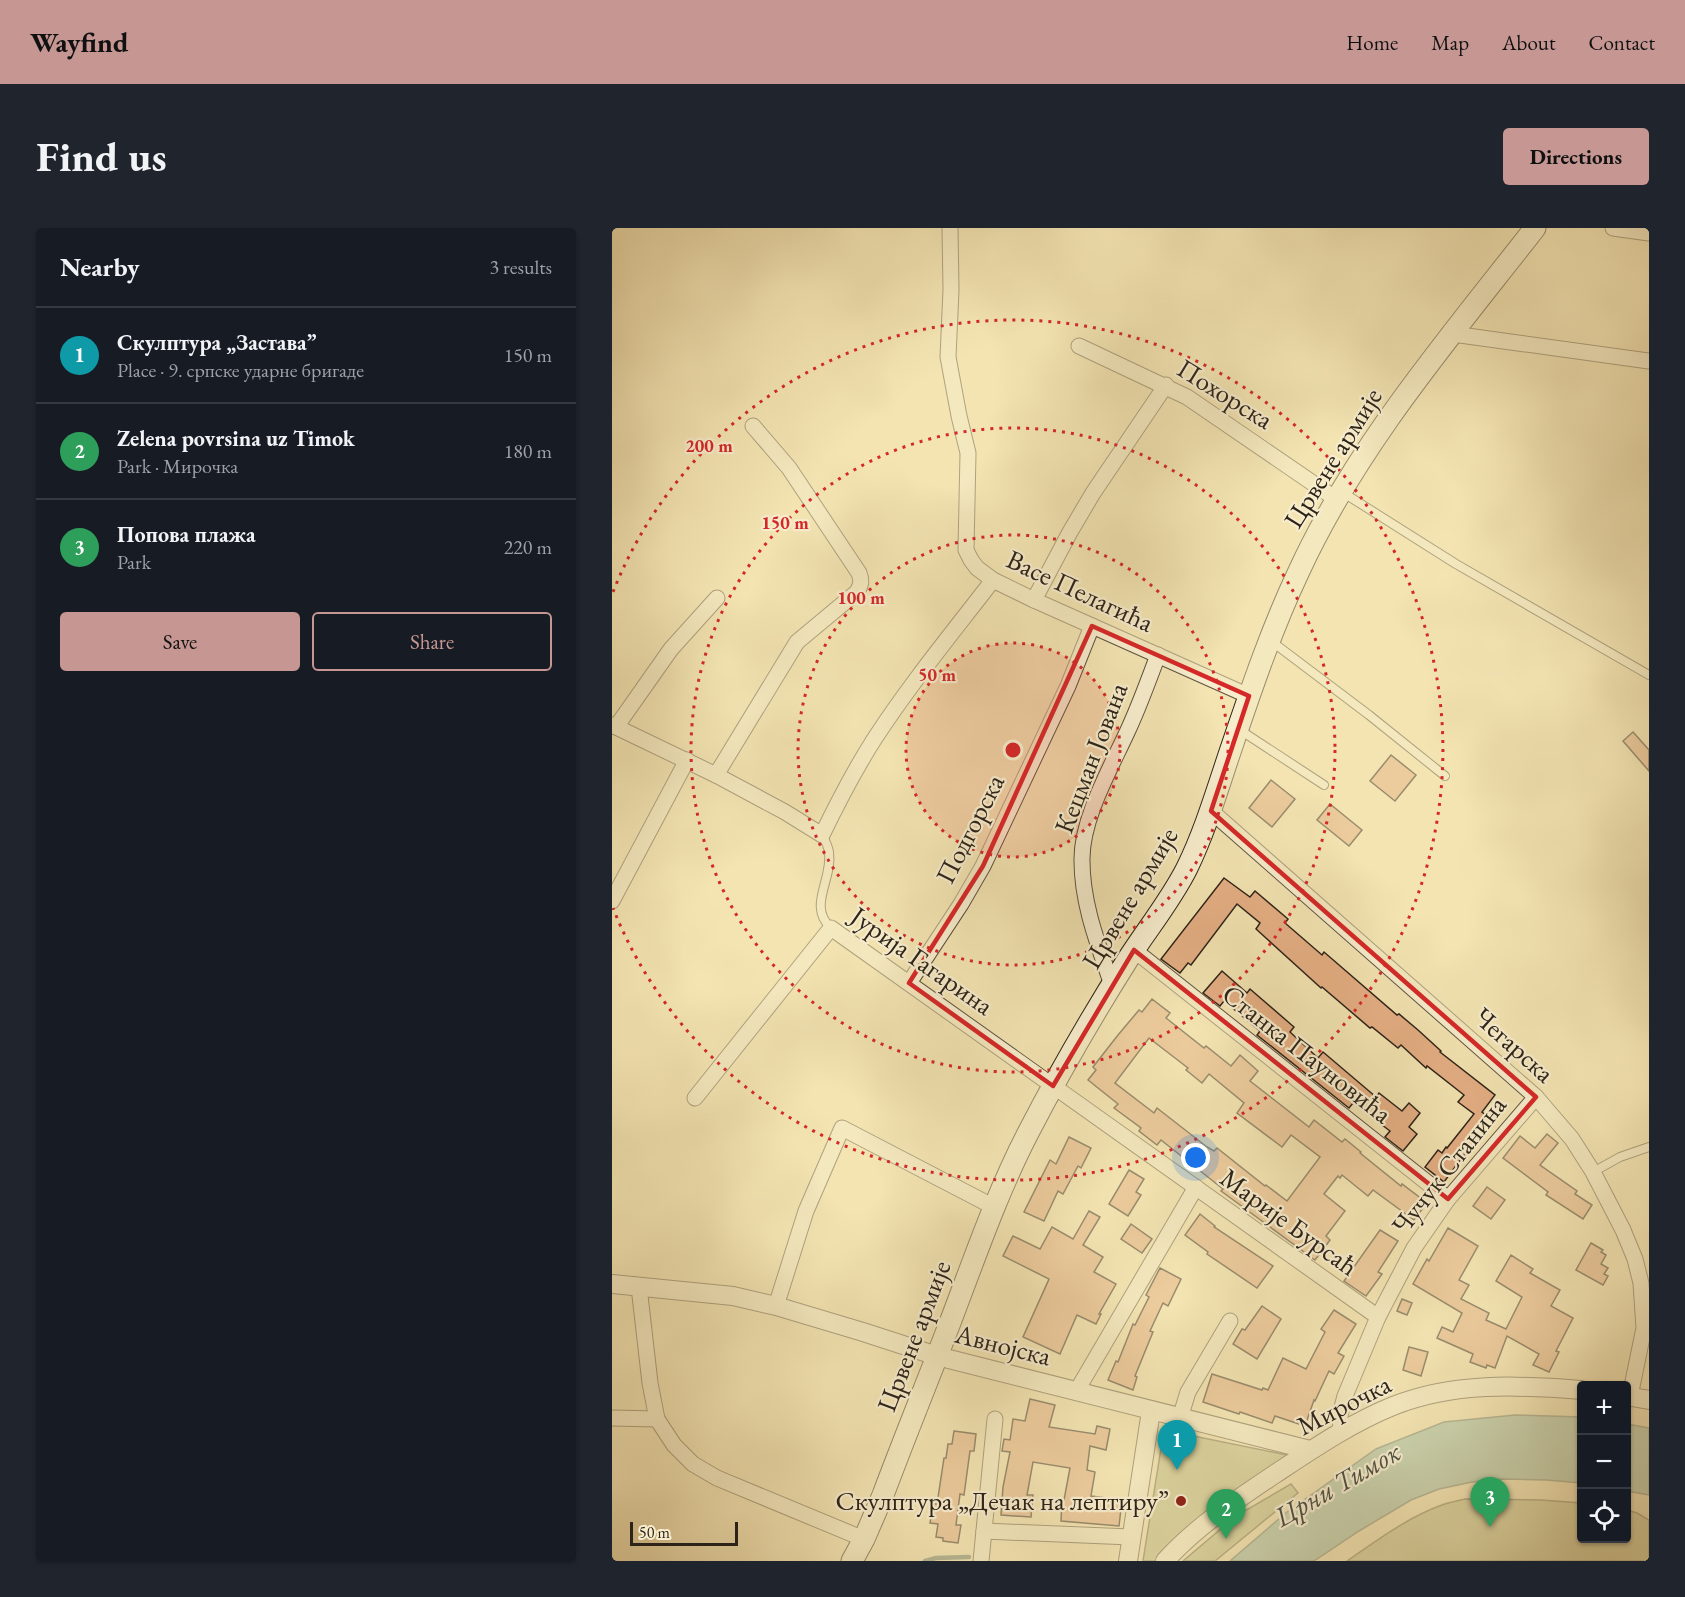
<!DOCTYPE html>
<html lang="en">
<head>
<meta charset="utf-8">
<style>
  :root { --surface:#171b24; --page:#20242c; --text:#f1f3f6; --muted:#9ea1a6; --line:#363941; --accent:#c59692 }
  body { margin:0; font-family:"EB Garamond",serif; background:var(--page); color:var(--text) }
  .controls { position:absolute; right:18px; bottom:18px; display:grid; overflow:hidden; border-radius:6px; box-shadow:0 2px 4px #0004 }
  .controls button { width:54px; height:54px; display:grid; place-items:center; padding:0; border:0; border-bottom:2px solid var(--line); background:var(--surface); color:var(--text); font:30px sans-serif }
  .scale { position:absolute; left:18px; bottom:15px; width:108px; box-sizing:border-box; padding-left:6px; border:3px solid #2d2319; border-top:0; font-size:16px; line-height:21px; white-space:nowrap; color:#2d2319; -webkit-text-stroke:4px #f7edcd; paint-order:stroke }
  .you { position:absolute; left:584px; top:930px; width:21px; height:21px; margin:-15px; border:4px solid #fff; border-radius:50%; background:#1a73e8; box-shadow:0 0 0 9px #1a73e833 }
  .badge { display:grid; place-items:center; width:39px; height:39px; border-radius:50%; background:var(--accent); color:#fff; font-size:20px; font-weight:700 }
  .pin { position:absolute; translate:-50% -50px; filter:drop-shadow(0 2px 3px #0008) }
  .pin::after { content:''; position:absolute; top:32px; width:21px; height:18px; background:inherit; clip-path:polygon(0 0,100% 0,50% 100%) }
  .list { margin:0; padding:0; list-style:none }
  h2 { display:flex; justify-content:space-between; align-items:center; height:78px; margin:0; padding:0 24px; font-size:26px }
  h2 small { font-size:20px; font-weight:400; color:var(--muted) }
  .list li { display:grid; grid-template-columns:39px 1fr auto; gap:18px; align-items:center; box-sizing:border-box; height:96px; padding:0 24px; border-top:2px solid var(--line) }
  .list b { display:block; font-size:22px; white-space:nowrap }
  .list p { margin:0; font-size:20px; white-space:nowrap; color:var(--muted) }
  .list em { font-size:20px; font-style:normal; color:var(--muted) }
  .actions { display:flex; gap:12px; padding:18px 24px }
  .actions a { flex:1; padding:14px 0; border:2px solid var(--accent); border-radius:6px; text-align:center; font-size:21px; color:var(--accent) }
  .actions .main { background:var(--accent); color:#111 }
  .icon { flex:none; width:33px; height:33px; fill:none; stroke:currentColor; stroke-width:2; stroke-linecap:round; stroke-linejoin:round }
  .map { position:relative; flex:none; width:1037px; height:1333px; overflow:hidden; border-radius:6px }
  header { display:flex; align-items:center; gap:36px; box-sizing:border-box; height:84px; padding:0 30px; background:var(--accent); color:#111 }
  header strong { font-size:28px }
  nav { display:flex; gap:33px; margin-inline-start:auto; font-size:21px }
  .intro { display:flex; align-items:center; justify-content:space-between; box-sizing:border-box; height:144px; padding:0 36px }
  h1 { margin:0; font-size:42px }
  .button { padding:15px 27px; border-radius:6px; background:var(--accent); color:#111; font-size:21px; font-weight:700 }
  main { display:flex; gap:36px; padding:0 36px }
  aside { flex:1; background:var(--surface); border-radius:6px; box-shadow:0 2px 4px #0004 }
  .map>svg:first-child { display:block }
  .green { fill:#c2c287; stroke:#787250; stroke-width:1.5 }
  .water { fill:#9cbfa8; stroke:#70816f; stroke-width:1.5 }
  .lines { fill:none; stroke-linecap:round; stroke-linejoin:round }
  .stream { stroke:#70816f; stroke-width:4.5 }
  .building { fill:#e4ae83; stroke:#2d2319; stroke-width:1.5; fill-rule:evenodd }
  .service-casing { stroke:#5e533f; stroke-width:10 }
  .minor-casing { stroke:#5e533f; stroke-width:17 }
  .tertiary-casing { stroke:#5e533f; stroke-width:20 }
  .secondary-casing { stroke:#2d2319; stroke-width:23 }
  .service { stroke:#f7edcd; stroke-width:8 }
  .minor { stroke:#f7edcd; stroke-width:15 }
  .tertiary { stroke:#f7edcd; stroke-width:18 }
  .secondary { stroke:#f7edcd; stroke-width:21 }
  .marked { fill:none; stroke:#d62828; stroke-width:4.5; stroke-linejoin:round }
  .ring { fill:none; stroke:#d62828; stroke-width:3; stroke-dasharray:3 6 }
  .poi-dot { fill:#8f2418; stroke:#f7edcd; stroke-width:2 }
  .labels { text-anchor:middle; stroke-width:4.5; stroke-linejoin:round; paint-order:stroke }
  .street-label { font-size:27px; fill:#2d2319; stroke:#f7edcd }
  .poi-label { font-size:27px; fill:#2d2319; stroke:#f7edcd; text-anchor:end }
  .water-label { font-size:28px; font-style:italic; fill:#4e5244; stroke:#f7edcd }
  .centre { fill:#d62828; stroke:#f7edcd; stroke-width:3 }
  .ring-label { font-size:18px; text-anchor:middle; font-weight:bold; fill:#d62828; stroke:#f7edcd; stroke-width:4.5; stroke-linejoin:round; paint-order:stroke }
</style>
</head>
<body>
<header>
<strong>Wayfind</strong>
<nav><a>Home</a><a>Map</a><a>About</a><a>Contact</a></nav>
</header>
<div class="intro"><h1>Find us</h1><a class="button">Directions</a></div>
<main>
<aside>
<h2>Nearby<small>3 results</small></h2>
<ul class="list">
<li><span class="badge" style="background:#0f9aa8">1</span><div><b>Скулптура „Застава”</b><p>Place · 9. српске ударне бригаде</p></div><em>150 m</em></li>
<li><span class="badge" style="background:#2e9e5b">2</span><div><b>Zelena povrsina uz Timok</b><p>Park · Мирочка</p></div><em>180 m</em></li>
<li><span class="badge" style="background:#2e9e5b">3</span><div><b>Попова плажа</b><p>Park</p></div><em>220 m</em></li>
</ul>
<div class="actions"><a class="main">Save</a><a>Share</a></div>
</aside>
<div class="map">
<svg width="1037" height="1333" viewBox="0 0 1037 1333">
  <rect width="100%" height="100%" fill="#f3e4b2"/>
  <filter id="stains"><feTurbulence type="fractalNoise" baseFrequency=".00333" numOctaves="4"/><feColorMatrix values="0 0 0 0 .2 0 0 0 0 .09 0 0 0 0 .02 0 0 0 .5 -.17"/></filter>
  <radialGradient id="worn" r=".72"><stop offset=".6" stop-color="#630" stop-opacity="0"/><stop offset="1" stop-color="#630" stop-opacity=".3"/></radialGradient>
  <g class="green">
    <polygon points="552,1202 675,1227 647,1248 545,1333 531,1333"/>
    <polygon points="679,1256 686,1265 603,1333 571,1333 624,1288"/>
    <path d="M853,1271L929,1272L969,1275V1310H1014L1015,1282L1025,1285L1037,1292V1333H735C764,1313 796,1289 830,1277C837,1274 845,1273 853,1271Z"/>
  </g>
  <g class="water">
    <polygon points="903,1187 969,1189 969,1255 935,1252 892,1251 860,1254 827,1261 799,1272 747,1303 702,1333 618,1333 675,1284 764,1221 832,1194"/>
    <polygon points="1015,1196 1037,1200 1037,1267 1015,1263"/>
  </g>
  <g class="lines">
    <polyline class="stream" points="313,1333 324,1330 357,1329"/>
  </g>
  <g class="building">
    <polygon points="1021,504 1037,522 1037,543 1011,513"/>
    <polygon points="779,527 804,547 783,573 758,553"/>
    <polygon points="659,552 683,571 660,599 637,580"/>
    <polygon points="718,576 750,602 737,618 705,592"/>
    <polygon points="612,650 638,669 643,663 676,691 673,695 710,727 712,724 785,787 787,786 806,802 829,823 828,824 883,867 870,884 875,888 863,903 870,908 854,928 852,927 832,954 813,939 826,922 830,925 834,919 835,920 862,886 846,874 852,867 815,838 814,840 789,817 786,820 760,799 758,800 710,759 709,760 644,701 648,695 625,676 579,737 576,735 568,745 549,731"/>
    <polygon points="610,743 635,765 638,761 682,799 678,804 706,830 711,824 764,869 767,865 790,883 797,875 808,885 797,899 805,906 791,923 773,909 778,903 741,875 737,880 645,807 648,803 612,773 608,778 591,765"/>
    <path d="M540,771L558,785L554,790L592,820L594,818L619,838L628,827L646,843L638,853L697,899L702,892L730,914L733,911L749,924L748,925L789,958L790,956L815,975L802,992L761,962L756,968L730,947L728,950L726,948L712,966L733,983L714,1008L718,1012L703,1032L609,963L611,961L549,912L545,917L527,903L529,900L502,880L506,876L476,852L484,842L481,839L506,807L527,782L530,784ZM537,810L576,840L574,842L590,855L597,846L632,875L625,885L670,919L679,907L708,929L675,973L654,957L653,958L605,920L602,923L595,919L545,880L542,885L503,855Z"/>
    <polygon points="935,906 946,915 928,937 965,963 963,966 980,977 971,991 934,967 936,964 891,930 908,908 923,920"/>
    <polygon points="457,909 479,920 469,940 466,938 451,966 446,963 432,993 412,984 438,932 444,936"/>
    <polygon points="517,942 532,951 524,964 529,967 516,988 497,976"/>
    <polygon points="875,959 893,972 879,991 861,978"/>
    <polygon points="477,983 488,989 471,1017 491,1029 482,1044 504,1056 487,1086 489,1086 484,1096 465,1087 448,1126 411,1109 437,1051 391,1028 401,1008 428,1021 440,999 461,1011"/>
    <polygon points="588,986 603,998 602,999 661,1038 645,1060 595,1026 596,1024 573,1007"/>
    <polygon points="519,996 540,1011 530,1025 509,1011"/>
    <polygon points="836,1000 866,1018 847,1052 857,1057 849,1071 877,1085 874,1092 894,1101 910,1069 884,1053 899,1027 921,1041 918,1045 948,1062 939,1078 961,1090 944,1123 947,1124 937,1144 921,1137 927,1126 895,1108 883,1140 875,1137 874,1140 858,1134 861,1126 825,1110 830,1099 841,1104 850,1085 801,1056 815,1031 817,1033"/>
    <polygon points="768,1002 786,1013 766,1044 770,1046 754,1068 732,1053"/>
    <polygon points="979,1015 991,1022 989,1024 994,1027 989,1036 996,1040 992,1046 996,1048 991,1057 964,1042"/>
    <polygon points="548,1040 569,1051 556,1078 551,1075 538,1103 541,1104 523,1148 525,1149 521,1162 496,1152 504,1133 506,1134 521,1096 523,1097 537,1069 534,1067"/>
    <polygon points="790,1071 800,1075 795,1087 785,1083"/>
    <polygon points="650,1078 669,1091 645,1131 621,1116 630,1101 633,1102"/>
    <polygon points="722,1082 744,1096 726,1125 732,1128 722,1146 717,1143 703,1173 702,1172 693,1198 663,1188 660,1195 628,1184 627,1186 591,1174 600,1146 650,1162 651,1160 656,1162 671,1130 694,1141 713,1104 709,1101"/>
    <polygon points="797,1119 816,1124 809,1148 791,1142"/>
    <polygon points="418,1171 443,1177 437,1199 483,1206 485,1198 498,1201 494,1222 478,1218 475,1242 483,1244 479,1268 510,1272 507,1298 449,1293 450,1272 452,1272 458,1240 421,1234 415,1267 421,1267 419,1289 389,1287 391,1259 398,1224 390,1223 392,1211 398,1212 401,1191 413,1193"/>
    <polygon points="342,1203 364,1206 362,1223 358,1223 352,1267 348,1266 344,1297 349,1297 346,1315 331,1313 331,1310 324,1309 326,1296 318,1295 321,1276 325,1276 332,1230 334,1230 336,1216 340,1216"/>
  </g>
  <g class="lines">
    <g class="service-casing">
      <g id="service">
        <polyline points="730,264 844,336 1037,447"/>
        <polyline points="659,413 757,487 833,548"/>
        <polyline points="628,502 712,557"/>
        <path d="M210,607C213,612 216,618 217,624C221,652 195,678 219,700"/>
        <polyline points="981,944 1008,929 1037,919"/>
      </g>
    </g>
    <g class="minor-casing">
      <g id="minor">
        <polyline points="338,0 339,62 336,129 347,188 356,225 354,322 359,332 365,340 381,352 422,372 637,468"/>
        <polyline points="1001,0 1037,5"/>
        <polyline points="841,106 1037,133"/>
        <polyline points="467,118 575,169 724,271"/>
        <polyline points="422,372 458,304 481,265 554,157"/>
        <path d="M0,497L104,547L173,584L210,607C226,574 243,541 263,510C299,455 341,404 381,352"/>
        <polyline points="4,499 59,421 105,370"/>
        <path d="M104,547L185,414L245,364C249,357 250,353 247,345L177,240L141,198"/>
        <polyline points="599,583 924,869 960,911 981,944 1011,1002 1023,1031 1029,1055 1032,1100 1018,1168"/>
        <polyline points="0,673 75,532"/>
        <polyline points="522,722 836,971"/>
        <polyline points="297,755 349,676 371,638 456,458 480,398"/>
        <path d="M500,757C486,716 470,676 470,633C469,590 500,538 517,500C528,476 537,451 546,427"/>
        <polyline points="83,870 219,700 766,1089"/>
        <polyline points="27,1059 38,1155 45,1191 62,1217 81,1236 105,1250 252,1311"/>
        <polyline points="164,1078 194,983 230,900 382,979"/>
        <polyline points="464,1164 584,959"/>
        <polyline points="0,1190 45,1191"/>
        <polyline points="568,1190 576,1164 618,1093"/>
        <polyline points="729,1204 728,1187 733,1168 766,1089 802,1020 836,971 924,869"/>
        <polyline points="372,1303 519,1309"/>
        <polyline points="369,1333 383,1191"/>
      </g>
    </g>
    <g class="tertiary-casing">
      <g id="tertiary">
        <polyline points="0,1056 121,1068 164,1078 251,1104 325,1128 698,1222"/>
        <polyline points="1014,1168 1037,1172"/>
        <polyline points="516,1333 539,1183"/>
        <path d="M553,1333C585,1298 624,1272 663,1246C701,1221 739,1195 781,1178C841,1154 906,1157 969,1162"/>
      </g>
    </g>
    <g class="secondary-casing">
      <path id="secondary" d="M240,1333L252,1311L271,1267C293,1208 317,1150 339,1092C363,1029 385,965 416,905C447,845 480,788 516,731C536,700 559,672 575,640C594,601 606,559 620,518C640,459 660,400 687,343C745,217 838,109 923,0"/>
    </g>
    <use href="#service" class="service"/>
    <use href="#minor" class="minor"/>
    <use href="#tertiary" class="tertiary"/>
    <use href="#secondary" class="secondary"/>
  </g>
  <path d="M0 0H1037V1333H0ZM480,398L637,468L599,583L924,869L836,971L522,722L441,858L297,755L371,638Z" fill="#f3e4b2" fill-opacity=".55" fill-rule="evenodd"/>
  <path class="marked" d="M480,398L637,468L599,583L924,869L836,971L522,722L441,858L297,755L371,638Z"/>
  <circle cx="401" cy="522" r="107" fill="#d62828" fill-opacity=".12"/>
  <g class="ring">
    <circle cx="401" cy="522" r="107"/>
    <circle cx="401" cy="522" r="215"/>
    <circle cx="401" cy="522" r="322"/>
    <path d="M1 364A430 430 0 1 1 1 680"/>
  </g>
  <circle class="poi-dot" cx="569" cy="1273" r="6"/>
  <g class="labels">
    <g class="street-label">
      <text transform="translate(613 166) rotate(32)" y="9">Похорска</text>
      <text transform="translate(721 230) rotate(-58)" y="9">Црвене армије</text>
      <text transform="translate(468 363) rotate(25)" y="9">Васе Пелагића</text>
      <text transform="translate(479 530) rotate(-69)" y="9">Кецман Јована</text>
      <text transform="translate(358 601) rotate(-63)" y="9">Подгорска</text>
      <text transform="translate(518 670) rotate(-59)" y="9">Црвене армије</text>
      <text transform="translate(310 733) rotate(35)" y="9">Јурија Гагарина</text>
      <text transform="translate(902 817) rotate(42)" y="9">Чегарска</text>
      <text transform="translate(695 826) rotate(38)" y="9">Станка Пауновића</text>
      <text transform="translate(837 937) rotate(-52)" y="9">Чучук Станина</text>
      <text transform="translate(677 994) rotate(36)" y="9">Марије Бурсаћ</text>
      <text transform="translate(302 1108) rotate(-69)" y="9">Црвене армије</text>
      <text transform="translate(391 1117) rotate(14)" y="9">Авнојска</text>
      <text transform="translate(732 1177) rotate(-27)" y="9">Мирочка</text>
    </g>
    <g class="poi-label">
      <text x="557" y="1282">Скулптура „Дечак на лептиру”</text>
    </g>
    <g class="water-label">
      <text transform="translate(725 1256) rotate(-30)" y="10">Црни Тимок</text>
    </g>
  </g>
  <circle cx="401" cy="522" r="9" class="centre"/>
  <g class="ring-label">
    <text x="97" y="224">200 m</text>
    <text x="173" y="301">150 m</text>
    <text x="249" y="376">100 m</text>
    <text x="325" y="453">50 m</text>
  </g>
  <rect width="100%" height="100%" filter="url(#stains)"/>
  <rect width="100%" height="100%" fill="url(#worn)"/>
</svg>
<div class="controls">
<button>+</button>
<button>−</button>
<button><svg class="icon" aria-label="locate" viewBox="0 0 24 24"><circle cx="12" cy="12" r="6"/><path d="M12 2v4M12 18v4M2 12h4M18 12h4"/></svg></button>
</div>
<div class="scale">50 m</div>
<div class="you"></div>
<div class="pin badge" style="left:565px;top:1242px;background:#0f9aa8">1</div>
<div class="pin badge" style="left:614px;top:1311px;background:#2e9e5b">2</div>
<div class="pin badge" style="left:878px;top:1299px;background:#2e9e5b">3</div>
</div>
</main>
</body>
</html>
